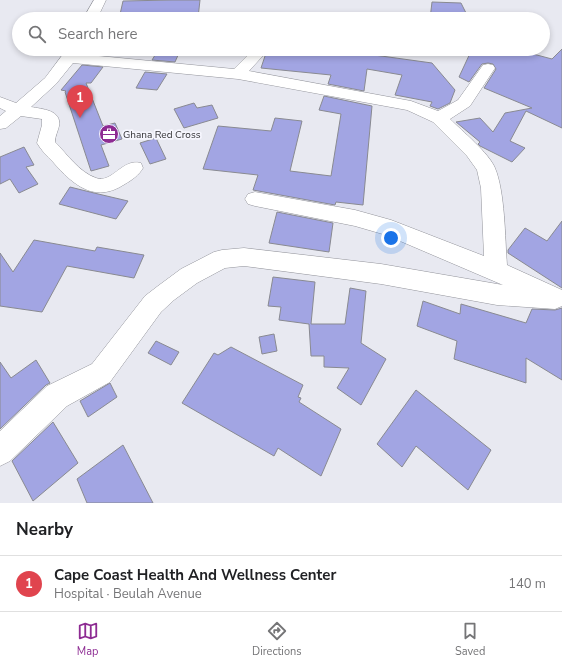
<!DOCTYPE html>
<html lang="en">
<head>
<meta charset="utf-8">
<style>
  :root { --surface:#fff; --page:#f6f6f6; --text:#202124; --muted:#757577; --line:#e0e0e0; --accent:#8d2b92 }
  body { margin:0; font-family:"Nunito Sans",sans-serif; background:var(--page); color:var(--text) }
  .you { position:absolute; left:391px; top:238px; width:14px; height:14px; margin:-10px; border:3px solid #fff; border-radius:50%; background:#1a73e8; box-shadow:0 0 0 6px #1a73e833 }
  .badge { display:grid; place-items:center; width:26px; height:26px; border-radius:50%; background:var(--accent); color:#fff; font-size:13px; font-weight:700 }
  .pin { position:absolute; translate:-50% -33px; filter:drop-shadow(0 1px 2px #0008) }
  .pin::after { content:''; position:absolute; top:21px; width:14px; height:12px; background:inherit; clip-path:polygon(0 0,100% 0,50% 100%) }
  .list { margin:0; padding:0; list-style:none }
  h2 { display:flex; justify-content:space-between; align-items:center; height:52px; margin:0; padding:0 16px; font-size:17px }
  h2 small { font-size:13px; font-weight:400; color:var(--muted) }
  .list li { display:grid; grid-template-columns:26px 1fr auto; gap:12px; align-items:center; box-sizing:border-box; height:56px; padding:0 16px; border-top:1px solid var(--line) }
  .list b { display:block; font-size:15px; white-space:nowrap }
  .list p { margin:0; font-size:13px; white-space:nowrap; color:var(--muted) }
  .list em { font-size:13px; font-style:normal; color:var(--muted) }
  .icon { flex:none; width:22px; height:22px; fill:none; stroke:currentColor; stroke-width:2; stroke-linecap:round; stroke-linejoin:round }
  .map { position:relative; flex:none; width:562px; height:503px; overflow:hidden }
  .search { position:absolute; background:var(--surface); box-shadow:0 2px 6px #0003; left:12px; right:12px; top:12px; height:44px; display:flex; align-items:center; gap:10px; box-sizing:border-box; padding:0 14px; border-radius:22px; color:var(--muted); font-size:15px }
  .sheet { height:108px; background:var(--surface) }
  nav { display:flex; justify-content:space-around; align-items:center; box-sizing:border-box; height:56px; border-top:1px solid var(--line); background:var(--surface); font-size:11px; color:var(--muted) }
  nav a { display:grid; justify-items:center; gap:2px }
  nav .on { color:var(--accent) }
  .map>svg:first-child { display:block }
  .building { fill:#a2a5e3; stroke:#898a91 }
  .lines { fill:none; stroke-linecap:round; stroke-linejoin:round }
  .minor-casing { stroke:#93949b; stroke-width:1 }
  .minor { fill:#fff; fill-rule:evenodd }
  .labels { text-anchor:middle; stroke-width:3.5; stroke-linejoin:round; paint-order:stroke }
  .far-poi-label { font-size:10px; fill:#313134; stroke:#f6f6fe; text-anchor:start }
</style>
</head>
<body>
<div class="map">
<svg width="562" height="503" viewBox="0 0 562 503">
  <rect width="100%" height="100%" fill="#e8e9f1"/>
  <g class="building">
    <polygon points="172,0 200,0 198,18 119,19 123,1"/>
    <polygon points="432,2 461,3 469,19 430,19"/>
    <polygon points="270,49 314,49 345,51 432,63 455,90 450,103 438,109 430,106 432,102 395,95 402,75 367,69 364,91 328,84 331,75 261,68 265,56"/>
    <polygon points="472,49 514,49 552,59 562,49 562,128 526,111 510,141 525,148 512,162 480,146 478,144 480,142 456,122 480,118 493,132 505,113 532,108 484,88 496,69 493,64 488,63 482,64 469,82 459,77"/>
    <polygon points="157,52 179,53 175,62 152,60"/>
    <polygon points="82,65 103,67 91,83 86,83 103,126 115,123 122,139 101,145 109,166 91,171 65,92 66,91 61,90"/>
    <polygon points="145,72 167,74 157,90 136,88"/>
    <polygon points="324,96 372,106 363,205 336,202 335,205 253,190 258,175 203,169 218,126 271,131 275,118 302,121 290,171 331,176 341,114 319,110"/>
    <polygon points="194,103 197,108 212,105 218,118 184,128 174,109"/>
    <polygon points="156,138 166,159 150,164 140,143"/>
    <polygon points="24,147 34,165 26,167 38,184 19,193 10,179 0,184 0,157"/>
    <polygon points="70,187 94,193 128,201 116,219 59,204"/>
    <polygon points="277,212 333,223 329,252 269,243"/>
    <polygon points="562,221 562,288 508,253 508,250 525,228 547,241"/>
    <polygon points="34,240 95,251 97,247 144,255 134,278 67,266 42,312 0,306 0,253 13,272"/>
    <polygon points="273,277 315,282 311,324 345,324 350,288 366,291 361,343 386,359 361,405 337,388 349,368 324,367 324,356 311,356 309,324 279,320 281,307 268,306"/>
    <polygon points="423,301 460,314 461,304 526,323 532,309 555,310 562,308 562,380 526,358 526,383 454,359 457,341 417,326"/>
    <polygon points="274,334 277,351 262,354 259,337"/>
    <polygon points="156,341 179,352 171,365 148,353"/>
    <polygon points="231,347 303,385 298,397 301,398 299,402 341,429 321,476 278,448 274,456 182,403 214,353 218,355"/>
    <polygon points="36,360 50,383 46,385 0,429 0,362 11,378"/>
    <polygon points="110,383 117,397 88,417 80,401"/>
    <polygon points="416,390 491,450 468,490 416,446 402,467 377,444"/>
    <polygon points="53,422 78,463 33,501 12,461"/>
    <polygon points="123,445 153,503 87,503 77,479"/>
  </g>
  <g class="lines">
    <g class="minor-casing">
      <g id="minor">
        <polygon points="94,0 106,0 97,19 83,19"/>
        <path d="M67,49H81L78,54L234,69L254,49H269L249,71L411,101L438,111L458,100L483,65L488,64L493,65L495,68L470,106L450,119C462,131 489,153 495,168C505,192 505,238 507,265L562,290V306L555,309L497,305L381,284L244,266L225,268L197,283L174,300L161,312L110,382L67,406L10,461L0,466V431L47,386L92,364L145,296L158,286L181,269L214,252L222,250L244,248L381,264L503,285L386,235L355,226L255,206L248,204L245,199L248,194L255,192L355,210L391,220L484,256L481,188L477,170L467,156L433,122L407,110L238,79L73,63L56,84L31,107C42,109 62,110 59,126C58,131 55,136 55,142C67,154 79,172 96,178C112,184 122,158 141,163L143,168C139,175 132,180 125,184C95,204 73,185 53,162C47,156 41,150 37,143L42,125V119L21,116L6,128L0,129V116L6,111L0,108V97L16,103L45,78Z"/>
      </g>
    </g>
    <use href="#minor" class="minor"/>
  </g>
  <defs>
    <g id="office-disc" transform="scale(1)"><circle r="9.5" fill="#8d2b92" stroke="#f6f6fe"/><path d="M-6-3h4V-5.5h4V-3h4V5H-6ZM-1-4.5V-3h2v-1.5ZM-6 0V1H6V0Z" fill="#fff"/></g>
  </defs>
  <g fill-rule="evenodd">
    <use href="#office-disc" x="109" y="134"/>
  </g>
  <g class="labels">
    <g class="far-poi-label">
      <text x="123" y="138">Ghana Red Cross</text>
    </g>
  </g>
</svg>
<div class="you"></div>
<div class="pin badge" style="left:80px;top:118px;background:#e0444e">1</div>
<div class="search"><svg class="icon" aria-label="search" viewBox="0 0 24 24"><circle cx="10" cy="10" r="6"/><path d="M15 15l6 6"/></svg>Search here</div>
</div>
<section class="sheet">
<h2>Nearby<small></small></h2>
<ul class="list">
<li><span class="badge" style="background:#e0444e">1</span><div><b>Cape Coast Health And Wellness Center</b><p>Hospital · Beulah Avenue</p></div><em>140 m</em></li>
</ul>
</section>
<nav>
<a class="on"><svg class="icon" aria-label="map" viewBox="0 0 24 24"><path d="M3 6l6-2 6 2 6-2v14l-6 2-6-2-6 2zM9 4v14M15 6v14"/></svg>Map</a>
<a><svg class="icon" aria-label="directions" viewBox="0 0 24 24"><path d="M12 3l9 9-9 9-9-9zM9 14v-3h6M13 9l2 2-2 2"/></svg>Directions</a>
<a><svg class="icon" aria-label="saved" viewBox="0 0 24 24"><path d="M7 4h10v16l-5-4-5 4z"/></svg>Saved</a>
</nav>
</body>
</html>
